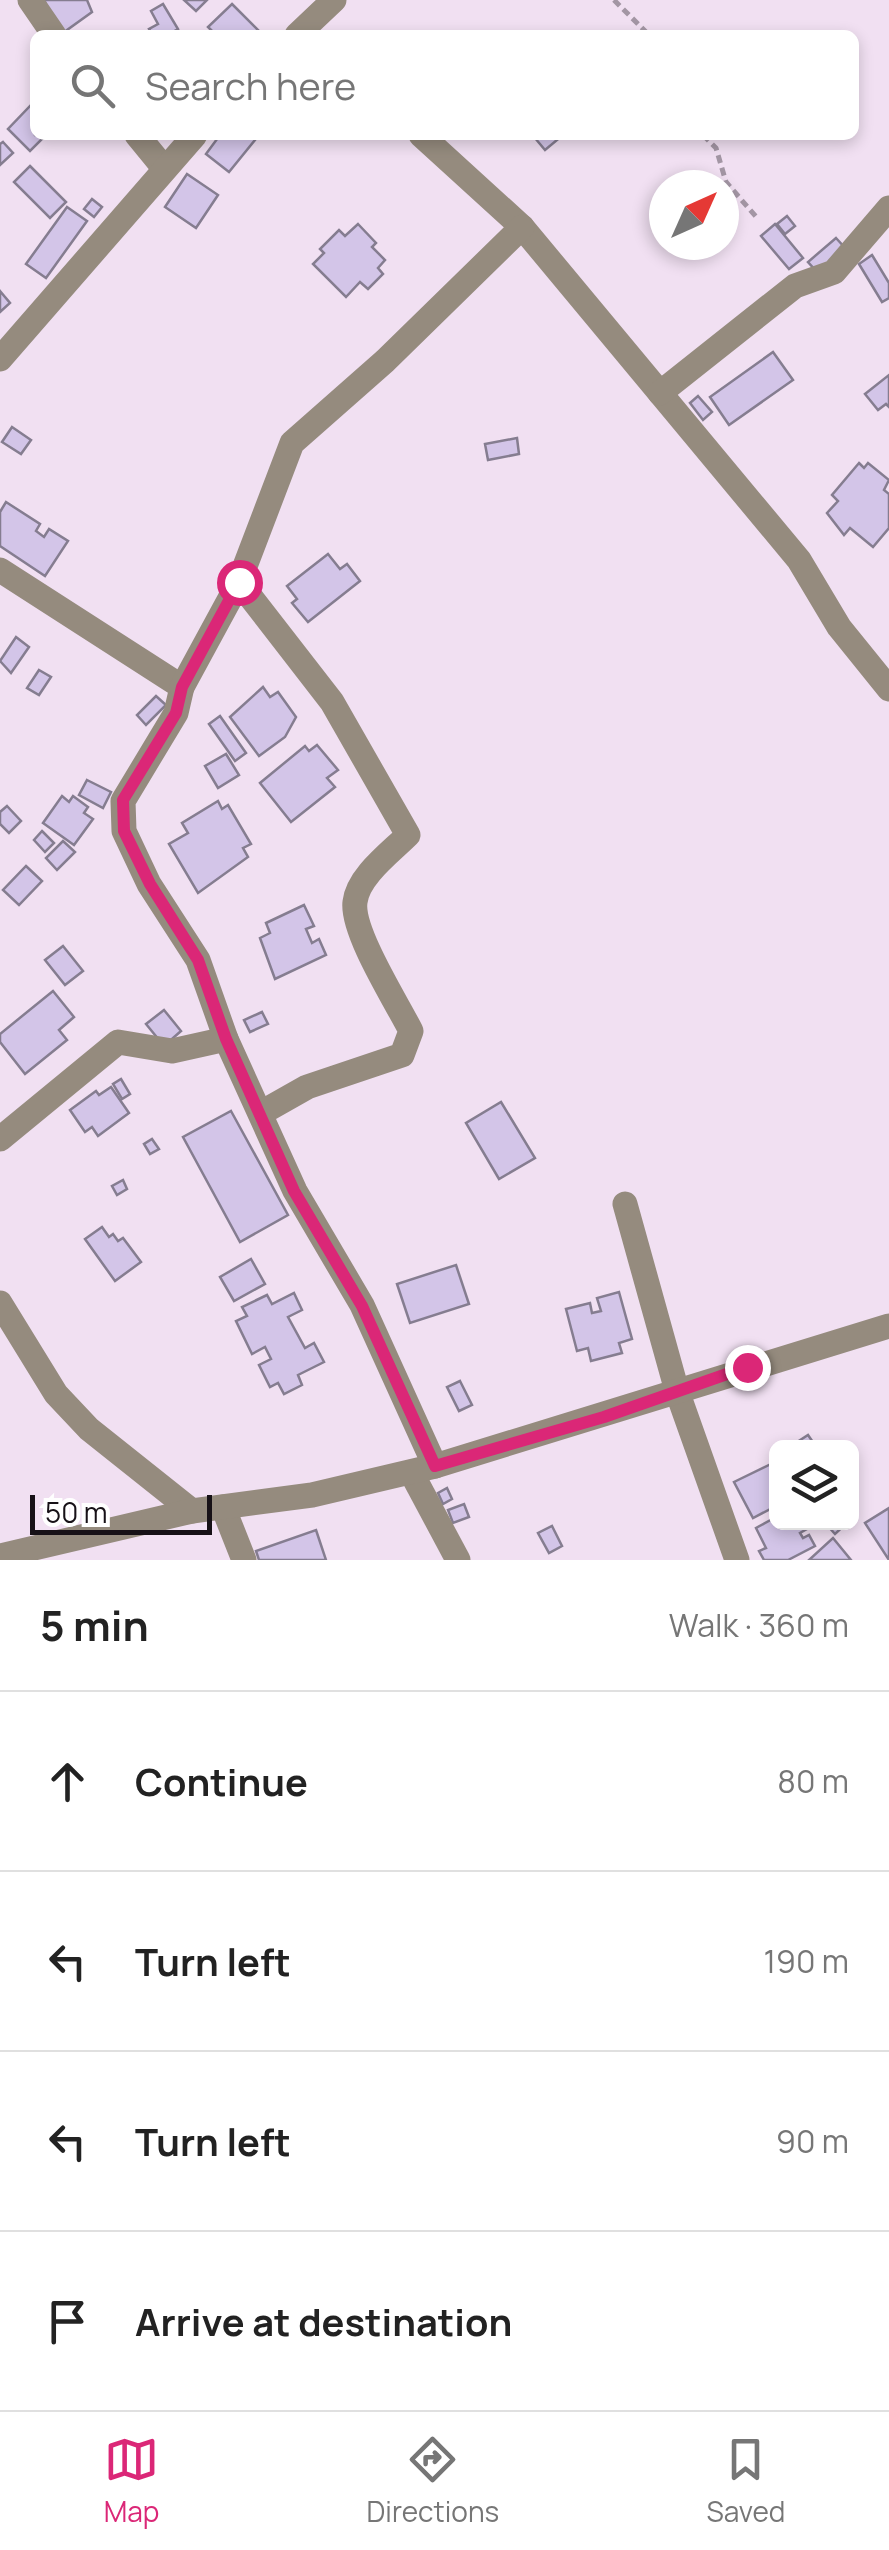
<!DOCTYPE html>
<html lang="en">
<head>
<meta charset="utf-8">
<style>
  :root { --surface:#fff; --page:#f6f6f6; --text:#222; --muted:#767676; --line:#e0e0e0; --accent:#db2777 }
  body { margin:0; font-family:Manrope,sans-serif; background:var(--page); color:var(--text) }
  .controls { position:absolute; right:30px; bottom:30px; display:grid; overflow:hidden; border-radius:15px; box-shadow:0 5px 15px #0003 }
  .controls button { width:90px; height:90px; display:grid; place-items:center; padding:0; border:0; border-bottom:2px solid var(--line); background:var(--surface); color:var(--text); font:50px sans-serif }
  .compass { position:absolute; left:649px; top:170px; width:90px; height:90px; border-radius:50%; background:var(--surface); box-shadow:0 5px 15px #0003; rotate:45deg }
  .scale { position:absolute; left:30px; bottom:25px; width:182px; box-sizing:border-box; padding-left:10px; border:5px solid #171117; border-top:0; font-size:28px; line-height:35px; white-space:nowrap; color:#171117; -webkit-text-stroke:8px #fff; paint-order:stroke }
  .stop { position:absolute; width:30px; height:30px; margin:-22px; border:8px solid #db2777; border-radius:50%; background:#fff }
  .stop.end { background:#db2777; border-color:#fff; box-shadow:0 2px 10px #0008 }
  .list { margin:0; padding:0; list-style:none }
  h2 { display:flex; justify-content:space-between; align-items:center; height:130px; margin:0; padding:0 40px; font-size:42px }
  h2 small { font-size:32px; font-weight:400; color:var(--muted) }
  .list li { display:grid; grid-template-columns:65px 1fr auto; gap:30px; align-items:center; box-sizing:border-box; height:180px; padding:0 40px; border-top:2px solid var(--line) }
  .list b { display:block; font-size:38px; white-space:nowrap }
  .list em { font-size:32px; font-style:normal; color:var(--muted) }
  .icon { flex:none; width:55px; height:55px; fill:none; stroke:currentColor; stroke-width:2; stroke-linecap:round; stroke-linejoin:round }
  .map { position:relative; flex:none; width:889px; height:1560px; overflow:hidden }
  .search { position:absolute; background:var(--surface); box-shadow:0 5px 15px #0003; left:30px; right:30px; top:30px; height:110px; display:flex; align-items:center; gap:25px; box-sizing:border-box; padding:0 35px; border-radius:15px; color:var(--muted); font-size:38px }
  .sheet { height:850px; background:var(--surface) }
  nav { display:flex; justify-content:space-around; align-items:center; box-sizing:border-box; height:140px; border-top:2px solid var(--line); background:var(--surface); font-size:28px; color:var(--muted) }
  nav a { display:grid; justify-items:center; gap:5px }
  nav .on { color:var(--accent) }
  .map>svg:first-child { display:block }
  .building { fill:#d3c5e8; stroke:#857d90; stroke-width:2.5 }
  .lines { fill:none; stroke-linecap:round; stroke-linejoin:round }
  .path { stroke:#a396a4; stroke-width:5; stroke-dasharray:8 5; stroke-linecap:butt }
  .minor { stroke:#958b7e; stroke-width:25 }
  .route { stroke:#db2777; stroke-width:12 }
</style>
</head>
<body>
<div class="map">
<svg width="889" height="1560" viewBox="0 0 889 1560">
  <rect width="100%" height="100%" fill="#f1e0f2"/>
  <g class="building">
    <polygon points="44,0 87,0 92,12 60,35"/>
    <polygon points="184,0 207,0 196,11"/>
    <polygon points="163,4 178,29 167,35 153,35 149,29 158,24 151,11"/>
    <polygon points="232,4 258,30 253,35 216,35 208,27"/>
    <polygon points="31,105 35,135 46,135 30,151 8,129"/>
    <polygon points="220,135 259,135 229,172 206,154"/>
    <polygon points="539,135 563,135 545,150 535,138"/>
    <polygon points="3,142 13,153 0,165 0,144"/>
    <polygon points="30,166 66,202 50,218 14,182"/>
    <polygon points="187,174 218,195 196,228 165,207"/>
    <polygon points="92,199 102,207 94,217 84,209"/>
    <polygon points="67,207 87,221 46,278 26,264"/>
    <polygon points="787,216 795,226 785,234 777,224"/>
    <polygon points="358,224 376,243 372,247 385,260 378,268 383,274 368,289 360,282 346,297 313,264 324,253 320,249 339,230 345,236"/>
    <polygon points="775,224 803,258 789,269 761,236"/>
    <polygon points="836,238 846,249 818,273 808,262"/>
    <polygon points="872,255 889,283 889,298 882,302 859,264"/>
    <polygon points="0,291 10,303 0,312"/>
    <polygon points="773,352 793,380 729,425 710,397"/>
    <polygon points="889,375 889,407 886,404 878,410 865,394"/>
    <polygon points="698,396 712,412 703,420 690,403"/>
    <polygon points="12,427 31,440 21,454 2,442"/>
    <polygon points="517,438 519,454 488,460 485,444"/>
    <polygon points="859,463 864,468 868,463 889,480 884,490 889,494 889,528 873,547 850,528 844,535 827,513 838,501 832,495"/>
    <polygon points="6,502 40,524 36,531 44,537 49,529 68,541 45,576 0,546 0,512"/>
    <polygon points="328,554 340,569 347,564 360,581 308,622 292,603 297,599 287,586"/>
    <polygon points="16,637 29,647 11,673 0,661"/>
    <polygon points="39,670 51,677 39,695 27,688"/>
    <polygon points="263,687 270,697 278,692 296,717 285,737 259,756 230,717"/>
    <polygon points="156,696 166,705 146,725 137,715"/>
    <polygon points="220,716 246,753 235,761 209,724"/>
    <polygon points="317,745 338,770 327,778 335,787 291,822 260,783 305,746 309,751"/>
    <polygon points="226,754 239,775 218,788 205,766"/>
    <polygon points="87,780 111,792 103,808 79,795"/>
    <polygon points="62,796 69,802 73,796 88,807 84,813 93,819 74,845 43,823"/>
    <polygon points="218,801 222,809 228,805 251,844 243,848 248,857 198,893 169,844 188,833 182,823"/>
    <polygon points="7,806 21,821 9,833 0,824 0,812"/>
    <polygon points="42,831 54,843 45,852 34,840"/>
    <polygon points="63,841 75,852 57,870 46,858"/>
    <polygon points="26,866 42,881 19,905 3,890"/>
    <polygon points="304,905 314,926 306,929 312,943 319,939 326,955 275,979 260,938 270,933 266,923"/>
    <polygon points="63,946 83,971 65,985 45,960"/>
    <polygon points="53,991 74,1017 59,1030 67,1040 25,1074 0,1042 0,1034"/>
    <polygon points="164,1010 181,1031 164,1046 146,1024"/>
    <polygon points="262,1012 268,1024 250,1032 244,1020"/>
    <polygon points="121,1079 130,1094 122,1099 113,1084"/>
    <polygon points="111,1087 129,1113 98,1136 92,1127 85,1132 70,1110 96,1091 99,1095"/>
    <polygon points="501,1102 535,1158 499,1179 466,1123"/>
    <polygon points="231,1111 288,1215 240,1242 183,1137"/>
    <polygon points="152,1139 159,1149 150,1154 144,1144"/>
    <polygon points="123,1180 127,1189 117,1195 112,1186"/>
    <polygon points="102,1227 109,1237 113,1234 118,1241 123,1238 141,1262 115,1281 85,1239"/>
    <polygon points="251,1259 265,1284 234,1301 220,1277"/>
    <polygon points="456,1265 469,1304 410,1323 397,1284"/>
    <polygon points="619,1292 632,1339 619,1343 622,1353 591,1361 588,1348 577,1351 566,1309 590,1303 592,1313 601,1311 597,1298"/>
    <polygon points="294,1293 302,1310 288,1317 305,1348 314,1343 324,1362 298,1375 302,1385 284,1394 278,1383 270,1387 259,1365 271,1359 265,1347 252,1354 236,1321 247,1316 242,1307 267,1295 272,1304"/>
    <polygon points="460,1381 472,1405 459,1411 447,1387"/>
    <polygon points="808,1435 817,1448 788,1448"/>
    <polygon points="771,1464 776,1470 776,1506 753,1518 734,1482"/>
    <polygon points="447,1488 452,1499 443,1504 438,1493"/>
    <polygon points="464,1504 469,1517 453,1523 448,1510"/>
    <polygon points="889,1508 889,1560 865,1523"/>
    <polygon points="776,1517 776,1522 804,1522 807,1529 800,1533 803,1538 809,1535 815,1546 788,1560 764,1560 759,1551 766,1548 756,1528"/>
    <polygon points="832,1522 848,1522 835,1534 828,1526"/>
    <polygon points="552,1526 562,1546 549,1553 538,1533"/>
    <polygon points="316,1530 326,1560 259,1560 256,1551"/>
    <polygon points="833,1538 851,1560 809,1560"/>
  </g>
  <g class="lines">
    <g class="path">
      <polyline points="614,0 649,35"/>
      <polyline points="703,135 716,148 726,182 758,219"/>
    </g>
    <g class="minor">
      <polyline points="30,0 54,35"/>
      <polyline points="297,35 334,0"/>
      <polyline points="137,135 164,168"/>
      <polyline points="421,135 522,227 799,560 839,627 889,689"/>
      <polyline points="0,359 195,135"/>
      <polyline points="660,393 795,286 834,272 889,208"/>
      <polyline points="0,570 182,687 176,713 123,801 124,831 149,884 198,960 226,1039 295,1191 362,1305 435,1466"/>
      <path d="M239,582L332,702L408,835C391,852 358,876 355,902C351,931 397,1003 411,1031L402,1055L307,1087L261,1113"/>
      <polyline points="182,687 239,582 292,443 385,361 522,227"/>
      <polyline points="0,1139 118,1042 172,1051 226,1039"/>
      <polyline points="625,1204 677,1391 737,1560"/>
      <polyline points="0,1303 56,1394 89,1429 192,1511"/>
      <polyline points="411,1472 458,1560"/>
      <polyline points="223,1507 244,1560"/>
      <polyline points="0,1556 192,1511 312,1495 435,1466 889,1326"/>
    </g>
  </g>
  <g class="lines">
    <polyline class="route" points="239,582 182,687 176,713 123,800 124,831 150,884 198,960 226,1039 294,1191 362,1306 435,1466 604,1417 747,1367"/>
  </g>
</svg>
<div class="controls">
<button><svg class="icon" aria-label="layers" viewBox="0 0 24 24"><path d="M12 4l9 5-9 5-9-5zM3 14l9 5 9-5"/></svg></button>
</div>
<svg class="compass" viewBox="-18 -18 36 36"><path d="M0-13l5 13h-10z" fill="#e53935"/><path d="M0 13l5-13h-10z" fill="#767676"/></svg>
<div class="scale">50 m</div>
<div class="stop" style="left:239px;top:582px"></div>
<div class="stop end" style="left:747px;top:1367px"></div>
<div class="search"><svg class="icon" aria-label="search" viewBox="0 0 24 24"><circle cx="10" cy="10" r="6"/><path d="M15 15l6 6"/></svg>Search here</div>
</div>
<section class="sheet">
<h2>5 min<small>Walk · 360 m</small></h2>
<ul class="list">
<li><svg class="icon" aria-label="ahead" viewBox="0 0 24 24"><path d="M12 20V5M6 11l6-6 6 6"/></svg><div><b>Continue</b></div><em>80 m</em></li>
<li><svg class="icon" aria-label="left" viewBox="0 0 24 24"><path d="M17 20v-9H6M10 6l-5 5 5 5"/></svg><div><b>Turn left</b></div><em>190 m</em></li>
<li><svg class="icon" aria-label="left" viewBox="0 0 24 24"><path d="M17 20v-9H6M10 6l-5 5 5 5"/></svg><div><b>Turn left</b></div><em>90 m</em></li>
<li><svg class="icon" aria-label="arrive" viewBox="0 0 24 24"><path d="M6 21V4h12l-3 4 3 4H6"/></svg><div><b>Arrive at destination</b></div></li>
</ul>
</section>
<nav>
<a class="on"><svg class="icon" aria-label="map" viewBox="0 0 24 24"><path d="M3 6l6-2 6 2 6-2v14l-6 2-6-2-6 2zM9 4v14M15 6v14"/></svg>Map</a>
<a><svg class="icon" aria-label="directions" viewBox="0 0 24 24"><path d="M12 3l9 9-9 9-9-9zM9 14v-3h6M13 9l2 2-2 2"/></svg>Directions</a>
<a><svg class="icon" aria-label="saved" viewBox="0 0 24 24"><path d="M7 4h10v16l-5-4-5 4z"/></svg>Saved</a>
</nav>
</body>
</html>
